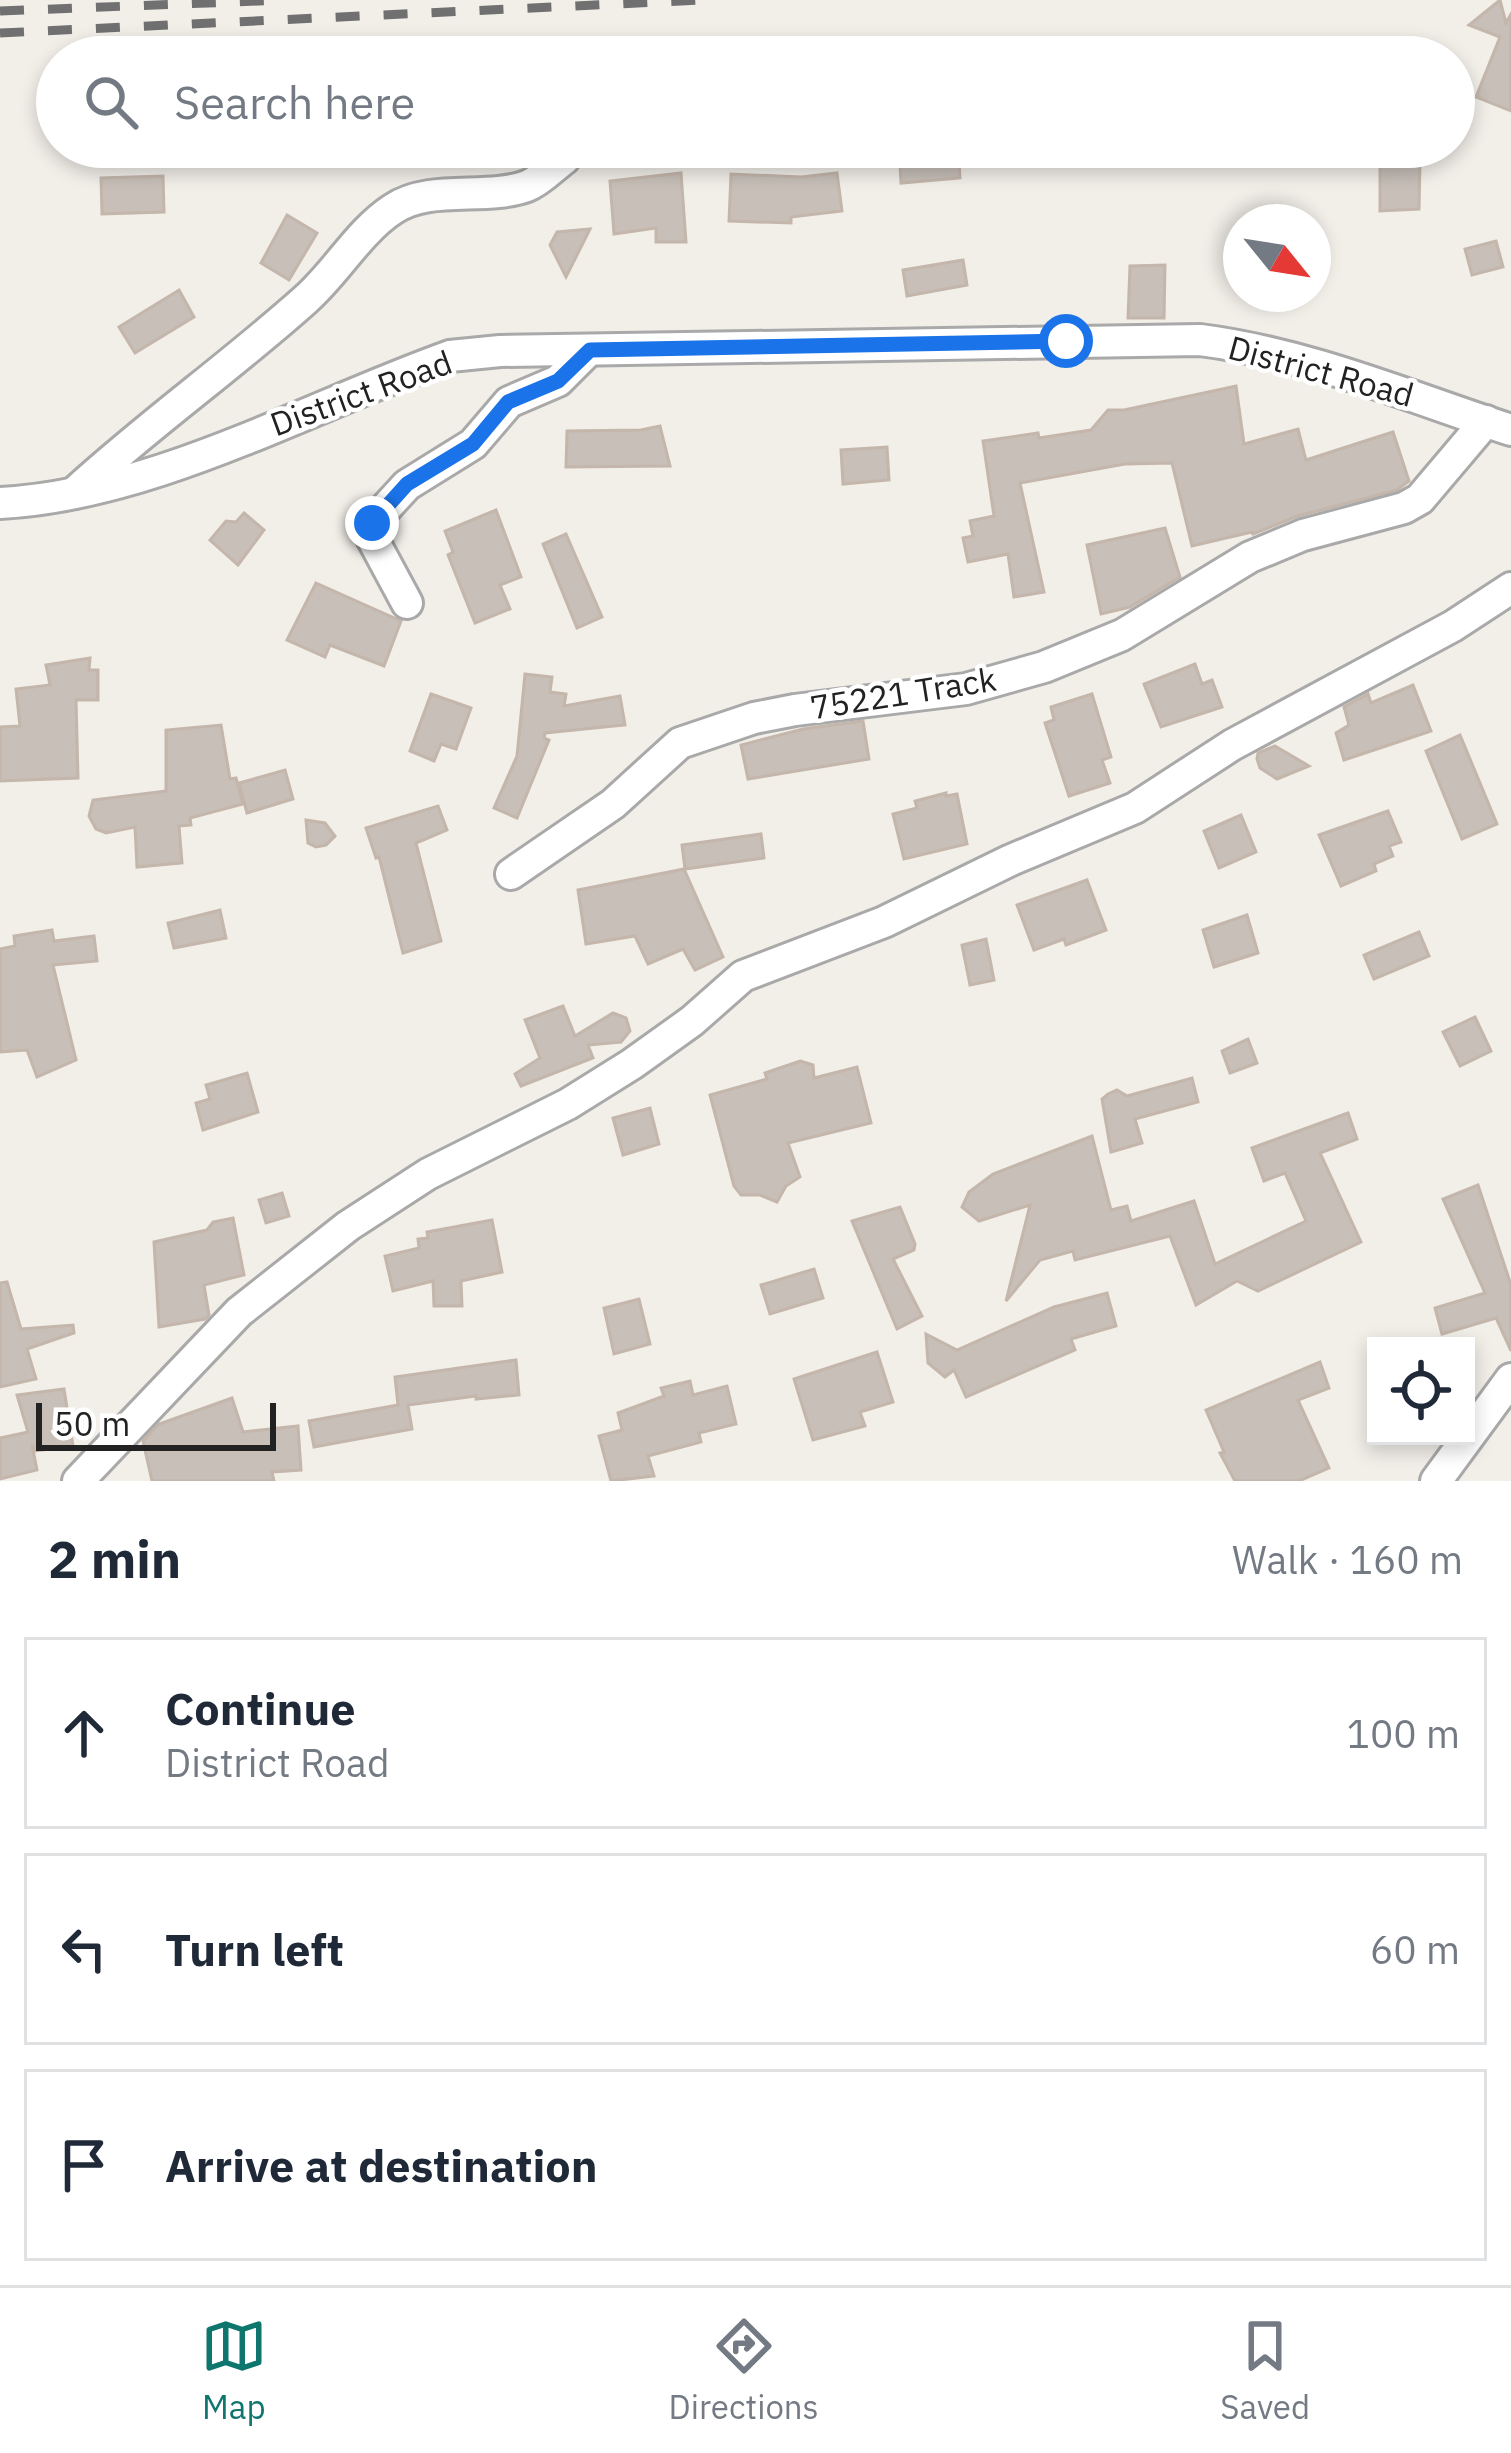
<!DOCTYPE html>
<html lang="en">
<head>
<meta charset="utf-8">
<style>
  :root { --surface:#fff; --page:#f6f6f7; --text:#1f2937; --muted:#747a83; --line:#e0e1e3; --accent:#0f766e }
  body { margin:0; font-family:"IBM Plex Sans",sans-serif; background:var(--page); color:var(--text) }
  .controls { position:absolute; right:36px; bottom:36px; display:grid; overflow:hidden; border-radius:0px; box-shadow:0 6px 18px #0003 }
  .controls button { width:108px; height:108px; display:grid; place-items:center; padding:0; border:0; border-bottom:3px solid var(--line); background:var(--surface); color:var(--text); font:60px sans-serif }
  .compass { position:absolute; left:1223px; top:204px; width:108px; height:108px; border-radius:50%; background:var(--surface); box-shadow:0 6px 18px #0003; rotate:120deg }
  .scale { position:absolute; left:36px; bottom:30px; width:240px; box-sizing:border-box; padding-left:12px; border:6px solid #222; border-top:0; font-size:33px; line-height:42px; white-space:nowrap; color:#222; -webkit-text-stroke:9px #fff; paint-order:stroke }
  .stop { position:absolute; width:36px; height:36px; margin:-27px; border:9px solid #1a73e8; border-radius:50%; background:#fff }
  .stop.end { background:#1a73e8; border-color:#fff; box-shadow:0 3px 12px #0008 }
  .list { margin:0; padding:0; list-style:none }
  h2 { display:flex; justify-content:space-between; align-items:center; height:156px; margin:0; padding:0 48px; font-size:51px }
  h2 small { font-size:39px; font-weight:400; color:var(--muted) }
  .list li { display:grid; grid-template-columns:78px 1fr auto; gap:36px; align-items:center; box-sizing:border-box; height:192px; margin:0 24px 24px; padding:0 24px; border:3px solid var(--line); border-radius:0px }
  .list b { display:block; font-size:45px; white-space:nowrap }
  .list p { margin:0; font-size:39px; white-space:nowrap; color:var(--muted) }
  .list em { font-size:39px; font-style:normal; color:var(--muted) }
  .icon { flex:none; width:66px; height:66px; fill:none; stroke:currentColor; stroke-width:2; stroke-linecap:round; stroke-linejoin:round }
  .map { position:relative; flex:none; width:1511px; height:1481px; overflow:hidden }
  .search { position:absolute; background:var(--surface); box-shadow:0 6px 18px #0003; left:36px; right:36px; top:36px; height:132px; display:flex; align-items:center; gap:30px; box-sizing:border-box; padding:0 42px; border-radius:66px; color:var(--muted); font-size:45px }
  .sheet { height:804px; background:var(--surface) }
  nav { display:flex; justify-content:space-around; align-items:center; box-sizing:border-box; height:168px; border-top:3px solid var(--line); background:var(--surface); font-size:33px; color:var(--muted) }
  nav a { display:grid; justify-items:center; gap:6px }
  nav .on { color:var(--accent) }
  .map>svg:first-child { display:block }
  .building { fill:#c7bfb8; stroke:#c4b6ab; stroke-width:3 }
  .lines { fill:none; stroke-linecap:round; stroke-linejoin:round }
  .minor-casing { stroke:#a9a9a9; stroke-width:36 }
  .minor { stroke:#fff; stroke-width:30 }
  .rail { stroke:#707070; stroke-width:9; stroke-dasharray:24 24; stroke-linecap:butt }
  .route { stroke:#1a73e8; stroke-width:15 }
  .labels { text-anchor:middle; stroke-width:9; stroke-linejoin:round; paint-order:stroke }
  .street-label { font-size:33px; fill:#222; stroke:#fff }
</style>
</head>
<body>
<div class="map">
<svg width="1511" height="1481" viewBox="0 0 1511 1481">
  <rect width="100%" height="100%" fill="#f2efe9"/>
  <g class="building">
    <polygon points="1500,0 1506,23 1511,14 1511,111 1476,97 1500,37 1469,25"/>
    <polygon points="899,147 958,147 960,178 901,183"/>
    <polygon points="1380,160 1420,160 1419,209 1380,211"/>
    <polygon points="681,173 686,242 656,242 656,228 614,234 610,181"/>
    <polygon points="837,173 842,211 791,217 791,223 729,221 731,174 801,177"/>
    <polygon points="163,176 164,212 102,214 101,178"/>
    <polygon points="287,215 317,233 289,280 261,263"/>
    <polygon points="590,229 566,277 550,245 557,232"/>
    <polygon points="1496,241 1503,267 1472,275 1465,249"/>
    <polygon points="963,260 967,285 907,296 903,270"/>
    <polygon points="1165,265 1164,318 1128,318 1130,266"/>
    <polygon points="179,290 194,317 135,353 119,327"/>
    <polygon points="1236,386 1244,444 1298,429 1306,460 1393,432 1409,481 1397,490 1298,516 1253,534 1252,532 1192,546 1172,463 1125,464 1020,483 1044,592 1014,597 1008,554 968,562 963,538 973,536 970,521 994,516 983,441 1038,433 1039,438 1091,430 1108,410 1124,410"/>
    <polygon points="660,426 670,466 566,467 567,431 641,430"/>
    <polygon points="887,447 889,480 843,484 841,450"/>
    <polygon points="496,510 521,577 500,585 510,609 475,623 448,555 453,552 445,531"/>
    <polygon points="244,513 264,530 238,565 210,540 226,521 236,522"/>
    <polygon points="1165,528 1180,577 1130,607 1101,614 1087,545"/>
    <polygon points="566,534 602,617 577,628 543,544"/>
    <polygon points="316,583 401,621 384,666 330,645 325,657 287,640"/>
    <polygon points="90,658 89,670 98,670 98,700 76,700 78,778 0,781 0,727 20,726 16,689 50,685 46,665"/>
    <polygon points="1195,664 1202,684 1212,680 1222,707 1161,727 1144,684"/>
    <polygon points="525,674 552,677 550,692 566,694 564,706 620,696 625,725 545,733 544,738 549,740 517,818 494,808 517,756"/>
    <polygon points="1413,685 1431,731 1344,760 1336,733 1349,725 1344,707 1368,694 1371,703"/>
    <polygon points="431,694 471,708 456,749 441,744 434,761 410,751"/>
    <polygon points="1092,694 1111,757 1102,760 1110,783 1069,796 1045,723 1054,720 1051,707"/>
    <polygon points="863,721 869,759 748,779 741,745 803,729"/>
    <polygon points="221,725 230,779 236,778 243,804 190,818 191,825 179,826 182,863 137,867 135,827 106,833 96,829 89,816 93,800 166,791 166,730"/>
    <polygon points="1460,735 1497,824 1462,839 1426,751"/>
    <polygon points="1275,746 1309,766 1277,779 1260,768 1257,759 1258,753"/>
    <polygon points="285,770 293,799 247,813 239,783"/>
    <polygon points="946,793 946,796 957,794 967,844 904,859 893,814 917,808 915,801"/>
    <polygon points="438,806 447,830 416,843 441,941 403,953 379,857 376,858 366,828"/>
    <polygon points="1388,811 1401,842 1389,846 1393,856 1374,864 1376,871 1341,886 1319,835"/>
    <polygon points="1241,815 1256,852 1219,868 1204,831"/>
    <polygon points="306,820 325,823 335,836 326,845 316,847 308,843"/>
    <polygon points="761,834 764,858 685,869 682,845"/>
    <polygon points="684,869 723,957 695,970 683,949 648,964 635,936 586,944 578,890"/>
    <polygon points="1087,880 1106,930 1066,945 1064,939 1034,950 1017,905"/>
    <polygon points="220,910 226,938 174,948 168,923"/>
    <polygon points="1247,915 1258,953 1214,967 1203,930"/>
    <polygon points="52,930 54,941 94,936 97,961 53,965 76,1060 37,1077 27,1050 0,1052 0,949 15,946 14,936"/>
    <polygon points="1419,932 1429,956 1374,979 1364,955"/>
    <polygon points="986,939 994,980 970,985 962,945"/>
    <polygon points="563,1006 575,1036 613,1013 626,1018 630,1031 621,1042 588,1045 593,1058 521,1086 515,1074 540,1058 525,1020"/>
    <polygon points="1475,1017 1491,1051 1460,1066 1443,1032"/>
    <polygon points="1248,1039 1257,1063 1230,1073 1222,1051"/>
    <polygon points="800,1061 813,1065 814,1078 857,1067 871,1123 788,1143 800,1177 786,1186 777,1202 760,1195 741,1195 734,1186 710,1095 767,1079 765,1073"/>
    <polygon points="247,1073 258,1112 203,1130 196,1103 210,1099 206,1085"/>
    <polygon points="1192,1078 1198,1102 1135,1119 1142,1143 1111,1152 1102,1099 1108,1094 1117,1090 1127,1096"/>
    <polygon points="650,1108 659,1144 623,1155 613,1118"/>
    <polygon points="1348,1113 1357,1139 1320,1153 1361,1242 1258,1291 1237,1281 1196,1305 1170,1236 1075,1260 1073,1251 1040,1260 1006,1301 1030,1205 979,1221 962,1207 969,1192 993,1174 1092,1136 1111,1210 1127,1206 1131,1221 1194,1201 1215,1264 1306,1221 1285,1173 1264,1181 1252,1148"/>
    <polygon points="1478,1185 1511,1285 1511,1351 1496,1318 1442,1334 1435,1308 1485,1293 1443,1199"/>
    <polygon points="282,1193 289,1216 266,1223 259,1200"/>
    <polygon points="900,1207 915,1244 914,1250 893,1259 922,1316 897,1329 852,1221"/>
    <polygon points="233,1218 244,1275 204,1285 209,1315 205,1319 159,1327 154,1242 207,1230 213,1222"/>
    <polygon points="492,1220 502,1272 461,1281 462,1306 434,1306 433,1281 393,1291 385,1256 419,1248 418,1239 428,1238 427,1232"/>
    <polygon points="814,1269 823,1298 770,1314 761,1285"/>
    <polygon points="7,1282 21,1329 73,1325 74,1333 27,1349 36,1379 0,1387 0,1283"/>
    <polygon points="1107,1293 1116,1326 1071,1339 1075,1350 966,1397 954,1370 945,1377 928,1363 926,1334 957,1350 1054,1307"/>
    <polygon points="639,1299 650,1344 614,1354 604,1308"/>
    <polygon points="877,1352 893,1402 860,1412 865,1426 813,1440 794,1379"/>
    <polygon points="516,1360 519,1395 476,1399 476,1396 408,1405 412,1429 314,1447 309,1421 398,1405 395,1377"/>
    <polygon points="1320,1362 1329,1388 1298,1400 1329,1468 1299,1481 1235,1481 1220,1453 1224,1452 1206,1410"/>
    <polygon points="690,1381 693,1395 727,1386 736,1424 699,1433 701,1442 648,1456 654,1476 611,1481 599,1436 622,1430 618,1413 664,1396 661,1388"/>
    <polygon points="64,1389 73,1446 34,1451 32,1445 37,1470 0,1479 0,1438 28,1432 17,1395"/>
    <polygon points="232,1398 243,1432 298,1426 301,1470 272,1472 274,1481 152,1481 143,1441 159,1424"/>
  </g>
  <g class="lines">
    <g class="minor-casing">
      <g id="minor">
        <path d="M74,493C148,425 230,367 305,300C337,272 358,232 393,209C430,184 486,201 527,186C540,181 553,167 564,159L565,147"/>
        <path d="M0,503C153,495 305,408 450,356L500,351L1200,340C1309,354 1407,396 1511,430"/>
        <polyline points="407,603 372,538 372,523 407,485 473,444 509,402 558,381 589,350"/>
        <polyline points="511,874 613,804 680,743 754,718 795,710 966,689 1044,667 1122,635 1250,557 1303,535 1404,508 1420,499 1486,421"/>
        <polyline points="78,1481 239,1312 348,1226 428,1174 568,1104 632,1064 692,1021 743,976 884,922 1011,860 1135,808 1232,745 1453,626 1511,588"/>
        <polyline points="1436,1481 1511,1379"/>
      </g>
    </g>
    <use href="#minor" class="minor"/>
    <g class="rail">
      <polyline points="0,11 285,0"/>
      <polyline points="0,33 701,0"/>
    </g>
  </g>
  <g class="lines">
    <polyline class="route" points="372,523 407,484 473,444 508,402 558,381 590,350 1066,341"/>
  </g>
  <g class="labels">
    <g class="street-label">
      <text transform="translate(1321 371) rotate(15)" y="12">District Road</text>
      <text transform="translate(361 393) rotate(-20)" y="12">District Road</text>
      <text transform="translate(903 693) rotate(-9)" y="12">75221 Track</text>
    </g>
  </g>
</svg>
<div class="controls">
<button><svg class="icon" aria-label="locate" viewBox="0 0 24 24"><circle cx="12" cy="12" r="6"/><path d="M12 2v4M12 18v4M2 12h4M18 12h4"/></svg></button>
</div>
<svg class="compass" viewBox="-18 -18 36 36"><path d="M0-13l5 13h-10z" fill="#e53935"/><path d="M0 13l5-13h-10z" fill="#747a83"/></svg>
<div class="scale">50 m</div>
<div class="stop" style="left:1066px;top:341px"></div>
<div class="stop end" style="left:372px;top:523px"></div>
<div class="search"><svg class="icon" aria-label="search" viewBox="0 0 24 24"><circle cx="10" cy="10" r="6"/><path d="M15 15l6 6"/></svg>Search here</div>
</div>
<section class="sheet">
<h2>2 min<small>Walk · 160 m</small></h2>
<ul class="list">
<li><svg class="icon" aria-label="ahead" viewBox="0 0 24 24"><path d="M12 20V5M6 11l6-6 6 6"/></svg><div><b>Continue</b><p>District Road</p></div><em>100 m</em></li>
<li><svg class="icon" aria-label="left" viewBox="0 0 24 24"><path d="M17 20v-9H6M10 6l-5 5 5 5"/></svg><div><b>Turn left</b></div><em>60 m</em></li>
<li><svg class="icon" aria-label="arrive" viewBox="0 0 24 24"><path d="M6 21V4h12l-3 4 3 4H6"/></svg><div><b>Arrive at destination</b></div></li>
</ul>
</section>
<nav>
<a class="on"><svg class="icon" aria-label="map" viewBox="0 0 24 24"><path d="M3 6l6-2 6 2 6-2v14l-6 2-6-2-6 2zM9 4v14M15 6v14"/></svg>Map</a>
<a><svg class="icon" aria-label="directions" viewBox="0 0 24 24"><path d="M12 3l9 9-9 9-9-9zM9 14v-3h6M13 9l2 2-2 2"/></svg>Directions</a>
<a><svg class="icon" aria-label="saved" viewBox="0 0 24 24"><path d="M7 4h10v16l-5-4-5 4z"/></svg>Saved</a>
</nav>
</body>
</html>
